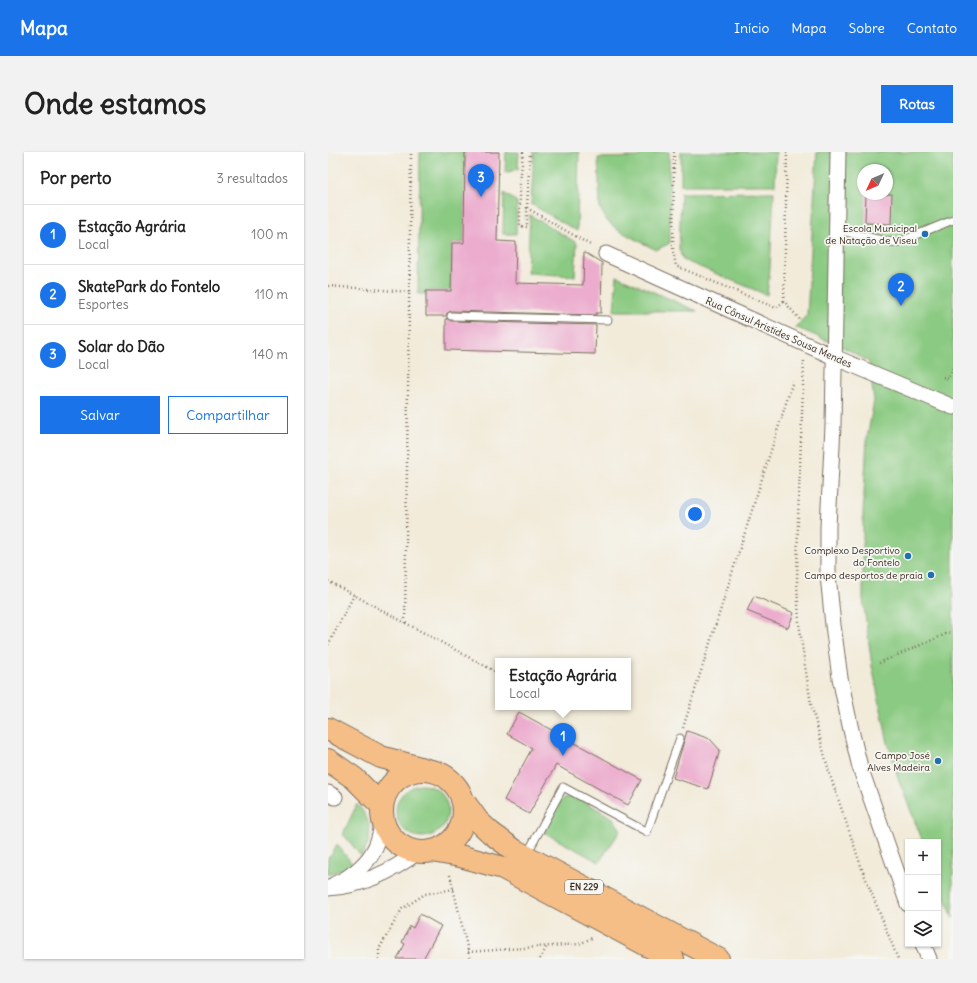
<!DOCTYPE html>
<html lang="pt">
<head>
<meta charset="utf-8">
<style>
  :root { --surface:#fff; --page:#f2f2f2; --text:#222; --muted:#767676; --line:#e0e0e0; --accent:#1a73e8 }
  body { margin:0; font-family:Delius,sans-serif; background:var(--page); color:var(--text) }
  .controls { position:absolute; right:12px; bottom:12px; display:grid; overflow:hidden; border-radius:0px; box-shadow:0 1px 3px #0004 }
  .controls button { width:36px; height:36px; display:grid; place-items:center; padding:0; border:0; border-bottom:1px solid var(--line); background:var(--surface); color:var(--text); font:20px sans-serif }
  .compass { position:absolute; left:529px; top:12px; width:36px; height:36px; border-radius:50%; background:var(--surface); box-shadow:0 1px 3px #0004; rotate:226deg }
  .you { position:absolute; left:367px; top:362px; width:14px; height:14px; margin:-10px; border:3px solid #fff; border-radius:50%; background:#1a73e8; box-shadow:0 0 0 6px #1a73e833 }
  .badge { display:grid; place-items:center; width:26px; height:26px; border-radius:50%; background:var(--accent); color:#fff; font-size:13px; font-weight:700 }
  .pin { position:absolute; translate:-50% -33px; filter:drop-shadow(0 1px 2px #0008) }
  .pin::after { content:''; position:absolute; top:21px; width:14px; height:12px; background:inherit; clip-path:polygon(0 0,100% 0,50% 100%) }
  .popup { position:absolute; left:167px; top:506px; width:136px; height:52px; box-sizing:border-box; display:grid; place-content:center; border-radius:0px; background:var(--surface); filter:drop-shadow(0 1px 3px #0005); font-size:13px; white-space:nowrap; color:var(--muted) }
  .popup b { font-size:15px; color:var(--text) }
  .popup::after { content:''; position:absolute; left:50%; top:100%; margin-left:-8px; border:8px solid transparent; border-top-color:var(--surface) }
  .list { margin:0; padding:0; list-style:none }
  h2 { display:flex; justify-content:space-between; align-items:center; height:52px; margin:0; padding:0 16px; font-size:17px }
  h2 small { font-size:13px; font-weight:400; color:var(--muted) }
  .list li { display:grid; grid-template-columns:26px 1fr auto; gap:12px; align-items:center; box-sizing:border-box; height:60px; padding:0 16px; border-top:1px solid var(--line) }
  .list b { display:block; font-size:15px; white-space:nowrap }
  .list p { margin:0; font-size:13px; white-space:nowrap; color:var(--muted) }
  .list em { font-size:13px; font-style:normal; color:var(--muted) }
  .actions { display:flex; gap:8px; padding:12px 16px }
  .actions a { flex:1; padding:9px 0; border:1px solid var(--accent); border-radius:0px; text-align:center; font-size:14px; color:var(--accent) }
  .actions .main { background:var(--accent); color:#fff }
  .icon { flex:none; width:22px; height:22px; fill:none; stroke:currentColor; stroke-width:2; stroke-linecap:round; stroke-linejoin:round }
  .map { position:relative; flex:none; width:625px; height:807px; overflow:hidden; border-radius:0px }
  header { display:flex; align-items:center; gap:24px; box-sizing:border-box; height:56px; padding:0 20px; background:var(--accent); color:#fff }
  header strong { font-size:19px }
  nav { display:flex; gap:22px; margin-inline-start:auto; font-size:14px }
  .intro { display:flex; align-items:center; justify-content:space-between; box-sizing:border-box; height:96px; padding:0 24px }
  h1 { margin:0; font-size:28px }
  .button { padding:10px 18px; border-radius:0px; background:var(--accent); color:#fff; font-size:14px; font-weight:700 }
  main { display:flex; gap:24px; padding:0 24px }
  aside { flex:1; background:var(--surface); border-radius:0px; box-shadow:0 1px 3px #0004 }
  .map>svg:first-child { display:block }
  .green { fill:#8bca82; stroke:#637a50; fill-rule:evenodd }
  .building { fill:#ecacce }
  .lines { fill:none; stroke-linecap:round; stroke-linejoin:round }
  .service-casing { stroke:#7b6e60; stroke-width:9 }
  .minor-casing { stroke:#7b6e60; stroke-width:17 }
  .primary-casing { stroke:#7b6e60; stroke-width:24 }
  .path { stroke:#7b6e60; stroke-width:2.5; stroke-dasharray:1 3; stroke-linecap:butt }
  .service { stroke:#fff; stroke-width:7 }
  .minor { stroke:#fff; stroke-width:15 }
  .primary { stroke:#f6be87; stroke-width:22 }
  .poi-dot { fill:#1f6fb2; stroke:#f6f6f2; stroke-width:1.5 }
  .labels { text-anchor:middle; stroke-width:3.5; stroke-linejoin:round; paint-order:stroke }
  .shield { fill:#f6f6f2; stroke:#73675e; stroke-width:1 }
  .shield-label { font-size:9px; font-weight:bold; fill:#3b2a1e }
  .poi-label { font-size:10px; fill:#3b2a1e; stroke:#f6f6f2; text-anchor:end }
  .street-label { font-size:10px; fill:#3b2a1e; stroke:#f6f6f2 }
</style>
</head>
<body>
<header>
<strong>Mapa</strong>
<nav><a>Início</a><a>Mapa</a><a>Sobre</a><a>Contato</a></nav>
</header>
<div class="intro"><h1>Onde estamos</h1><a class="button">Rotas</a></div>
<main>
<aside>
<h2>Por perto<small>3 resultados</small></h2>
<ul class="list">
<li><span class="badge">1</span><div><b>Estação Agrária</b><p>Local</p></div><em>100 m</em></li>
<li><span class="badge">2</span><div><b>SkatePark do Fontelo</b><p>Esportes</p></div><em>110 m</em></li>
<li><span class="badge">3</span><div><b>Solar do Dão</b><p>Local</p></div><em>140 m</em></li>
</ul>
<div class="actions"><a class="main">Salvar</a><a>Compartilhar</a></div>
</aside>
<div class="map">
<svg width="625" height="807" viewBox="0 0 625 807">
  <rect width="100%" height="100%" fill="#f6f6f2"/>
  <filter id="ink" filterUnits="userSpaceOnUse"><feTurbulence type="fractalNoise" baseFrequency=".025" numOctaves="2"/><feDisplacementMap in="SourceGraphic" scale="8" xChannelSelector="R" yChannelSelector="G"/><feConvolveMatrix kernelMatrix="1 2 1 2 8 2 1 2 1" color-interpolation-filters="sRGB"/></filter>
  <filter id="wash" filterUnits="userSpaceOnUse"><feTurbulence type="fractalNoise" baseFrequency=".012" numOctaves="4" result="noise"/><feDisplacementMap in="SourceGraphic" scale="16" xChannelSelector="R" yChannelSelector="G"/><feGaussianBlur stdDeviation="0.9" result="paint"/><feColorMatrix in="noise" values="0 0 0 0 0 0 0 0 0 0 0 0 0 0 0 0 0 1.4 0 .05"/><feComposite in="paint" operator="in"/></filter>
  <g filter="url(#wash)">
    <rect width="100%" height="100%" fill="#f2ebda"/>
    <g class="green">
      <polygon points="92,0 137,0 136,91 124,91 123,148 118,139 99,139 98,142 90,142"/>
      <polygon points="178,0 191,0 190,17 177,21"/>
      <polygon points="206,0 251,0 249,79 203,52"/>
      <polygon points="316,0 341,0 342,91 328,98 290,78 279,69 272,56 270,6 310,5"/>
      <polygon points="353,0 448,0 447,33 353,33"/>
      <path d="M489,0H625V766L610,728V690H595L571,629L560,591L544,514L535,447V361L539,286L546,249L541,210L519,197L467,175L479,163ZM535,18H559V42H535Z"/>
      <polygon points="446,40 442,116 439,143 355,108 351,97 353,41"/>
      <polygon points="176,41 189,50 188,82 175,82"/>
      <polygon points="202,63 249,91 247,124 199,121"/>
      <polygon points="289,124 369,159 286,159"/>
      <circle cx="94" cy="659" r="26"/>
      <polygon points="247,644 285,666 293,678 271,710 215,680 232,649 235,646"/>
      <path d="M29,652C44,668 46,686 33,704L15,682Z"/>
      <polygon points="9,692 25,713 16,717 0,722 0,706 4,702"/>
    </g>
    <g id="blocks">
      <g class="building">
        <polygon points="137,0 171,0 169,89 188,90 187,131 255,133 256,100 274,111 273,161 268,161 268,163 123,159 119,161 118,164 98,164 98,139 123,139 124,91 136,91"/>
        <polygon points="538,42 564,42 563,72 537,71"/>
        <polygon points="118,166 123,169 268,173 267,202 118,198"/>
        <polygon points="426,444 466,461 460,476 419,459"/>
        <polygon points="191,560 314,628 300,653 228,613 201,662 176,648 204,596 179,582"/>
        <polygon points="359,579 382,587 392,598 380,637 345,626"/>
        <polygon points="92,762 113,774 95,807 69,807 77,792 74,790 82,774 85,776"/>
      </g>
    </g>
  </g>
  <g filter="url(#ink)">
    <use href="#blocks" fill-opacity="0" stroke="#7b6e60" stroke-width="1"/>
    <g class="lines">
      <g class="service-casing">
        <g id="service">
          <polyline points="508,78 568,91 625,68"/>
          <polyline points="123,164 280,168"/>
          <polyline points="199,702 235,635 319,680 352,586"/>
        </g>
      </g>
      <g class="minor-casing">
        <g id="minor">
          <polyline points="510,0 505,273 500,375 500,423 505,473 512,526 523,578 532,615 580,752"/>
          <polyline points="278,102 506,205 625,255"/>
          <polyline points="0,641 7,645"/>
          <path d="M7,732C21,726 37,714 45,700C51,691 53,678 55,668"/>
          <path d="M0,736C33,734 65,719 91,699"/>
          <polyline points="595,792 601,807"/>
        </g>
      </g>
      <g class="primary-casing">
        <g id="primary">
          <polyline points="0,577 53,605 96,617"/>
          <polyline points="0,608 26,626 54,654"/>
          <circle cx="95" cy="659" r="41"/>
          <polyline points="134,647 150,669 163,681 186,698 390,807"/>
          <polyline points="104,699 132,704 175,716 345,807"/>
        </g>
      </g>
      <g class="path">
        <polyline points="195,0 192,32 192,74 199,75 199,56 264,94"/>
        <polyline points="346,0 345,99 348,114 448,156 456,149"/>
        <polyline points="459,0 456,149 473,169"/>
        <polyline points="199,56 202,0"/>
        <polyline points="0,134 82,140"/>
        <polyline points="476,209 470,366 469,431 471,471 477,514 483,552 501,620 534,717 570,807"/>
        <polyline points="615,225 620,227 625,215"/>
        <polyline points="0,429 170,521"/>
        <polyline points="77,471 83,0"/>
        <polyline points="0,493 26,443"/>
        <polyline points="551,511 625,479"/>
        <polyline points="355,576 465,229"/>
        <polyline points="122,723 142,807"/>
        <polyline points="140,800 251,792 264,786"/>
        <polyline points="51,807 51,797 74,757 97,742 126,737"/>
        <polyline points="212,807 219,794"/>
      </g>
      <use href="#service" class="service"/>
      <use href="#minor" class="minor"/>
      <use href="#primary" class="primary"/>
    </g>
  </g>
  <g class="poi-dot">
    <circle cx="597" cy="82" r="4"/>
    <circle cx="580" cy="404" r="4"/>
    <circle cx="603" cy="423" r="4"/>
    <circle cx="610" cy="609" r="4"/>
  </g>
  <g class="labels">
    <rect class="shield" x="237" y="728" width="38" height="14" rx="3"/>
    <g class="shield-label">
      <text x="256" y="738">EN 229</text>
    </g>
    <g class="poi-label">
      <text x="589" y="80">Escola Municipal<tspan x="589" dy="12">de Natação de Viseu</tspan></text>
      <text x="572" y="402">Complexo Desportivo<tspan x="572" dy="12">do Fontelo</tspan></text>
      <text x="595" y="427">Campo desportos de praia</text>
      <text x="602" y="607">Campo José<tspan x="602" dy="12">Alves Madeira</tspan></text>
    </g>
    <g class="street-label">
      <text transform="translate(451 180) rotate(24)" y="4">Rua Cônsul Aristides Sousa Mendes</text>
    </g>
  </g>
</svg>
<div class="controls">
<button>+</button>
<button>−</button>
<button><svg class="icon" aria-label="layers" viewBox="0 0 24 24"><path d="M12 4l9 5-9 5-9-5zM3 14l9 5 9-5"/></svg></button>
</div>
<svg class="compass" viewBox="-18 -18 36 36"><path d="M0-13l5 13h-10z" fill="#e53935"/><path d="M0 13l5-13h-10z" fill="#767676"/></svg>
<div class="you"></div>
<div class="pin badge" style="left:235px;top:604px">1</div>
<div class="popup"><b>Estação Agrária</b>Local</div>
<div class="pin badge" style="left:573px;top:154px">2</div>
<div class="pin badge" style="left:153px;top:45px">3</div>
</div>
</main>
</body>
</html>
